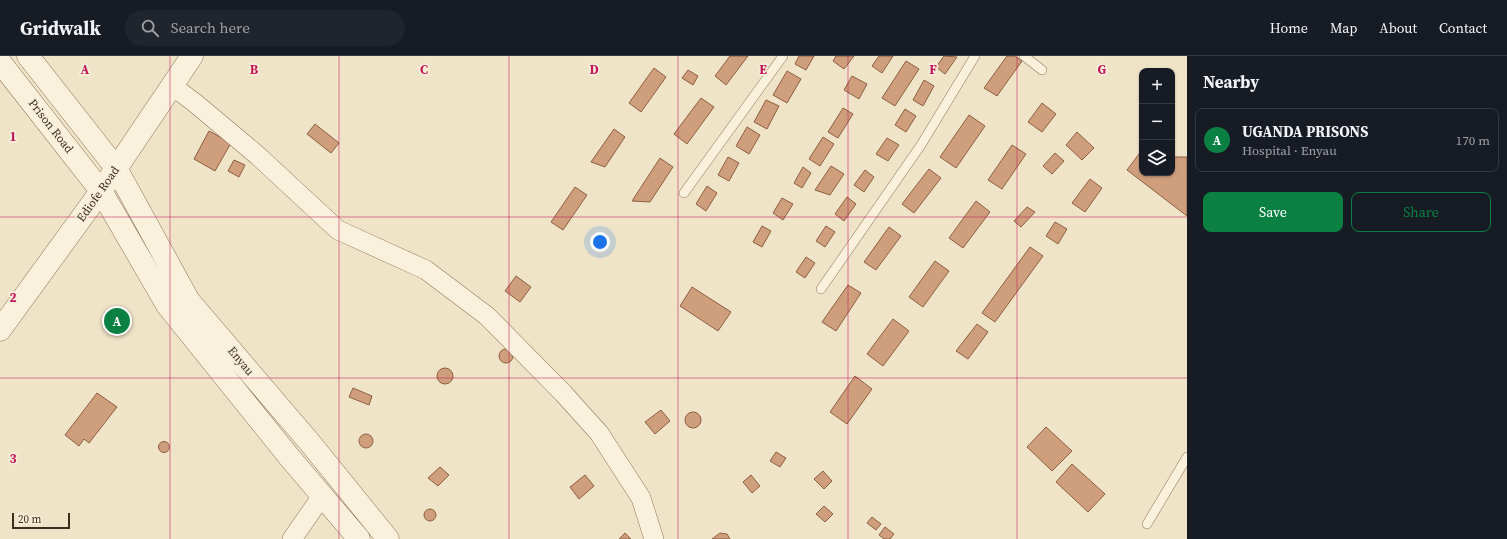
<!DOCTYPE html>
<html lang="en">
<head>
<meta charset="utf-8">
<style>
  body { margin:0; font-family:"Source Serif 4",serif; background:#20242c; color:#f1f3f6 }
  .controls { position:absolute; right:12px; top:12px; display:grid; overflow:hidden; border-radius:8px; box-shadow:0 1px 3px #0004 }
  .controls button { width:36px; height:36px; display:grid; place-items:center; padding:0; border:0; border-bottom:1px solid #363941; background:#171b24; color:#f1f3f6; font:20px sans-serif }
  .scale { position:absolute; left:12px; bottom:10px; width:58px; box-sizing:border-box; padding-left:4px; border:2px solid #3d2e20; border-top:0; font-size:11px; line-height:14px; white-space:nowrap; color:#3d2e20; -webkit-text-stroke:3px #f7eed8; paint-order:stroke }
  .you { position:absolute; left:600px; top:186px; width:14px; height:14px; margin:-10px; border:3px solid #fff; border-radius:50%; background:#1a73e8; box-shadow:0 0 0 6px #1a73e833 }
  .badge { display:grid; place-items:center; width:26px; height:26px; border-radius:50%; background:#0b8043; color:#fff; font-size:13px; font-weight:700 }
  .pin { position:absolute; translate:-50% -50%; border:2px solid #fff; box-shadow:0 1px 4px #0006 }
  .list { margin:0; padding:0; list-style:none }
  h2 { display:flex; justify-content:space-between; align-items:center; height:52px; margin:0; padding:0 16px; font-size:17px }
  h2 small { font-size:13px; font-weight:400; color:#9ea1a6 }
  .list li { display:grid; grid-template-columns:26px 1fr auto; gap:12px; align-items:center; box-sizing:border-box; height:64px; margin:0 8px 8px; padding:0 8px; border:1px solid #363941; border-radius:8px }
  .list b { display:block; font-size:15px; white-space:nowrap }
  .list p { margin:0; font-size:13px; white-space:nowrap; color:#9ea1a6 }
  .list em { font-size:13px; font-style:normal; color:#9ea1a6 }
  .actions { display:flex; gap:8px; padding:12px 16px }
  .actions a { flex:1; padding:9px 0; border:1px solid #0b8043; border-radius:8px; text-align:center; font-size:14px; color:#0b8043 }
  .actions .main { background:#0b8043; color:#fff }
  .icon { flex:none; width:22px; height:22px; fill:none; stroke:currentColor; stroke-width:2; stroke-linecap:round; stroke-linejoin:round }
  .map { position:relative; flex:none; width:1187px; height:483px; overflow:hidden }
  header { display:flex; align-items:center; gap:24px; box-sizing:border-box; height:56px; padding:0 20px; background:#171b24; border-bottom:1px solid #363941 }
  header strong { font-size:19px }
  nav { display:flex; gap:22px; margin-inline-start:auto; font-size:14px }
  .search { width:280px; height:36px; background:#20242c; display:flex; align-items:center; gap:10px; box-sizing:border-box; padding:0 14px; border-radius:22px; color:#9ea1a6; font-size:15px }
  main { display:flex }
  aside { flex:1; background:#171b24 }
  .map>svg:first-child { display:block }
</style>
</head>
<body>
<header>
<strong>Gridwalk</strong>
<div class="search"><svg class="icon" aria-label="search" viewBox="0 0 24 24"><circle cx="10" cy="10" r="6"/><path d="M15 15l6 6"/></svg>Search here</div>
<nav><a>Home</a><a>Map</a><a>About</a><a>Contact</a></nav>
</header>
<main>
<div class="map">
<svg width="1187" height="483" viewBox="0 0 1187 483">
  <rect width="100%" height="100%" fill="#f0e4c8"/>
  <!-- building -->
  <path fill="#cf9f7d" stroke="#8d5f41" d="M730,0H748L726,29L715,20Z
    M799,0H814L806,14L795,8Z
    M836,0H854L844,13L833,5Z
    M879,0H893L882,17L872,10Z
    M944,0L957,1L945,18L936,11Z
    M1007,0H1015L1022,5L997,40L984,32Z
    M906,5L919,13L895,50L882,42Z
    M654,12L666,21L641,56L629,47Z
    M688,14L698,20L693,29L682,22Z
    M787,15L801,23L787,47L773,39Z
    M852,20L867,28L859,43L844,34Z
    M924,24L934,30L923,50L913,44Z
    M701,42L714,51L687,88L674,78Z
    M766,44L779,50L767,73L754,66Z
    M1042,47L1056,58L1042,76L1028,66Z
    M843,52L853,58L838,82L828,76Z
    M905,53L916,60L906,76L895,69Z
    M969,59L985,70L956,112L940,101Z
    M315,68L339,87L331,97L307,78Z
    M747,71L760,79L749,98L736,90Z
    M614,73L625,81L605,111L591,106Z
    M209,75L231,87L215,115L194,103Z
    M1077,76L1094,92L1082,104L1066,89Z
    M823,81L834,88L820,110L809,103Z
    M887,82L899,89L888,105L876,98Z
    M1012,89L1026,98L1002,133L988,124Z
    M1142,94V117H1172V101H1187V160L1127,114Z
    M1055,97L1064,105L1052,118L1043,110Z
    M728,101L739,107L729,125L718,119Z
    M660,102L673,111L650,146L632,145Z
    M234,104L245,109L239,121L228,115Z
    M831,110L844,118L830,139L815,134Z
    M803,111L811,117L802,132L794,127Z
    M929,113L941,122L914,157L902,148Z
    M865,114L874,121L864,136L854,129Z
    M1090,123L1102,132L1085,156L1072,147Z
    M707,130L717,137L706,155L696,148Z
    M575,131L587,139L563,174L551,166Z
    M847,141L856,148L844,165L835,158Z
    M782,142L793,148L783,164L773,157Z
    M976,145L990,156L963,192L949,182Z
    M1027,151L1035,156L1021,171L1014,165Z
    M1055,166L1067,173L1058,188L1046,180Z
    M762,170L771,175L762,191L753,186Z
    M826,170L835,176L825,191L816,185Z
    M889,171L901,180L876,214L864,206Z
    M1030,191L1043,200L995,266L982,257Z
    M806,201L815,207L805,222L796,216Z
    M935,205L949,215L923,251L909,241Z
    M516,220L531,231L520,246L505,235Z
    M848,229L861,237L836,275L822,266Z
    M692,231L731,256L718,275L680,250Z
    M893,263L909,275L883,310L867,298Z
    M977,268L988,276L968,303L956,295Z
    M499 300a7 7 0 1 1 14 0a7 7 0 1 1-14 0Z
    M437 320a8 8 0 1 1 16 0a8 8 0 1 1-16 0Z
    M855,320L872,333L847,368L830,356Z
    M353,332L372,340L369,349L349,341Z
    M97,337L117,351L89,387L84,383L79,390L65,379Z
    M661,354L670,365L655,378L645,366Z
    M685 364a8 8 0 1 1 16 0a8 8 0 1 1-16 0Z
    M1046,371L1072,395L1052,415L1027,391Z
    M359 385a7 7 0 1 1 14 0a7 7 0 1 1-14 0Z
    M158.5 391a5.5 5.5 0 1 1 11 0a5.5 5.5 0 1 1-11 0Z
    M776,396L786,402L780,411L770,405Z
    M1072,408L1105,438L1088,456L1056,426Z
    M440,411L449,419L438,430L428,422Z
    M823,415L832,425L824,433L814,423Z
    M585,419L594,430L579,443L570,431Z
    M751,419L760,430L752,437L743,426Z
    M824,450L833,458L825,466L816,458Z
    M424 459a6 6 0 1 1 12 0a6 6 0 1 1-12 0Z
    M872,461L881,468L876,474L867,467Z
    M885,471L894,478L890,483H884L879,479Z
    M625,477L631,483H619Z
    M720,477L727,478L730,483H712Z"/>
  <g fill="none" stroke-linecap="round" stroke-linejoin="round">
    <defs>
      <path id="service" d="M1024,0L1042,14
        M684,137L783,0
        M821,233L921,89L975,0
        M1147,468L1187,401"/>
      <path id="minor" d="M171,29L195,47L257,99L338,174L426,214L487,260L563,337L599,377L641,442L654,483
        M292,483L322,440"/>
      <path id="tertiary" d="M28,0L116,112L189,245L311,388L388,483
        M0,6L101,135L167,249L290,402L359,483
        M0,274L101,135L192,0"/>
    </defs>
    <!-- service casing -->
    <use href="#service" stroke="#8d765c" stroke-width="10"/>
    <!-- minor casing -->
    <use href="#minor" stroke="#8d765c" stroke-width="20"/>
    <!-- tertiary casing -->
    <use href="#tertiary" stroke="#8d765c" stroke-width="23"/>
    <!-- service -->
    <use href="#service" stroke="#faf1dc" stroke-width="9"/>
    <!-- minor -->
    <use href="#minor" stroke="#faf1dc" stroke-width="19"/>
    <!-- tertiary -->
    <use href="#tertiary" stroke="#faf1dc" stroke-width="22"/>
  </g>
  <!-- grid -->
  <path fill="none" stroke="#c2185b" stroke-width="1" stroke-opacity="0.55" d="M170,0V483M339,0V483M509,0V483M678,0V483M848,0V483M1017,0V483M0,161H1187M0,322H1187"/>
  <g text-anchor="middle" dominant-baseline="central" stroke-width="3.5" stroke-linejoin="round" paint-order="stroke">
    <!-- street labels -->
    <g font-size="12" fill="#3d2e20" stroke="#f7eed8">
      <text transform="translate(51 70) rotate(52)">Prison Road</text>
      <text transform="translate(98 138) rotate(-55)">Ediofe Road</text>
      <text transform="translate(241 305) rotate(50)">Enyau</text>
    </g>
  </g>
  <g font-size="13" text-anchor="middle" font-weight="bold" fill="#c2185b" stroke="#f7eed8" stroke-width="3.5" stroke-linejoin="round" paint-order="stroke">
    <text x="85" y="18">A</text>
    <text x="254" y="18">B</text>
    <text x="424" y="18">C</text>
    <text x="594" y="18">D</text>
    <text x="763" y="18">E</text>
    <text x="933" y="18">F</text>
    <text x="1102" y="18">G</text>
    <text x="13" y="85">1</text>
    <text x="13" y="246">2</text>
    <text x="13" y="407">3</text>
  </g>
</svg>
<div class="controls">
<button>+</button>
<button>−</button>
<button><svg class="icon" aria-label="layers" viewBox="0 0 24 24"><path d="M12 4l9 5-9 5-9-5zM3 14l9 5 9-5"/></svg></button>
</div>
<div class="scale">20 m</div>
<div class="you"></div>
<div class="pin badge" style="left:117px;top:265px">A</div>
</div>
<aside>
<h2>Nearby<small></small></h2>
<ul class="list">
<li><span class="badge">A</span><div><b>UGANDA PRISONS</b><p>Hospital · Enyau</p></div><em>170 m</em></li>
</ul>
<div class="actions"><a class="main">Save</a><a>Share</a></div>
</aside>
</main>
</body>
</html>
